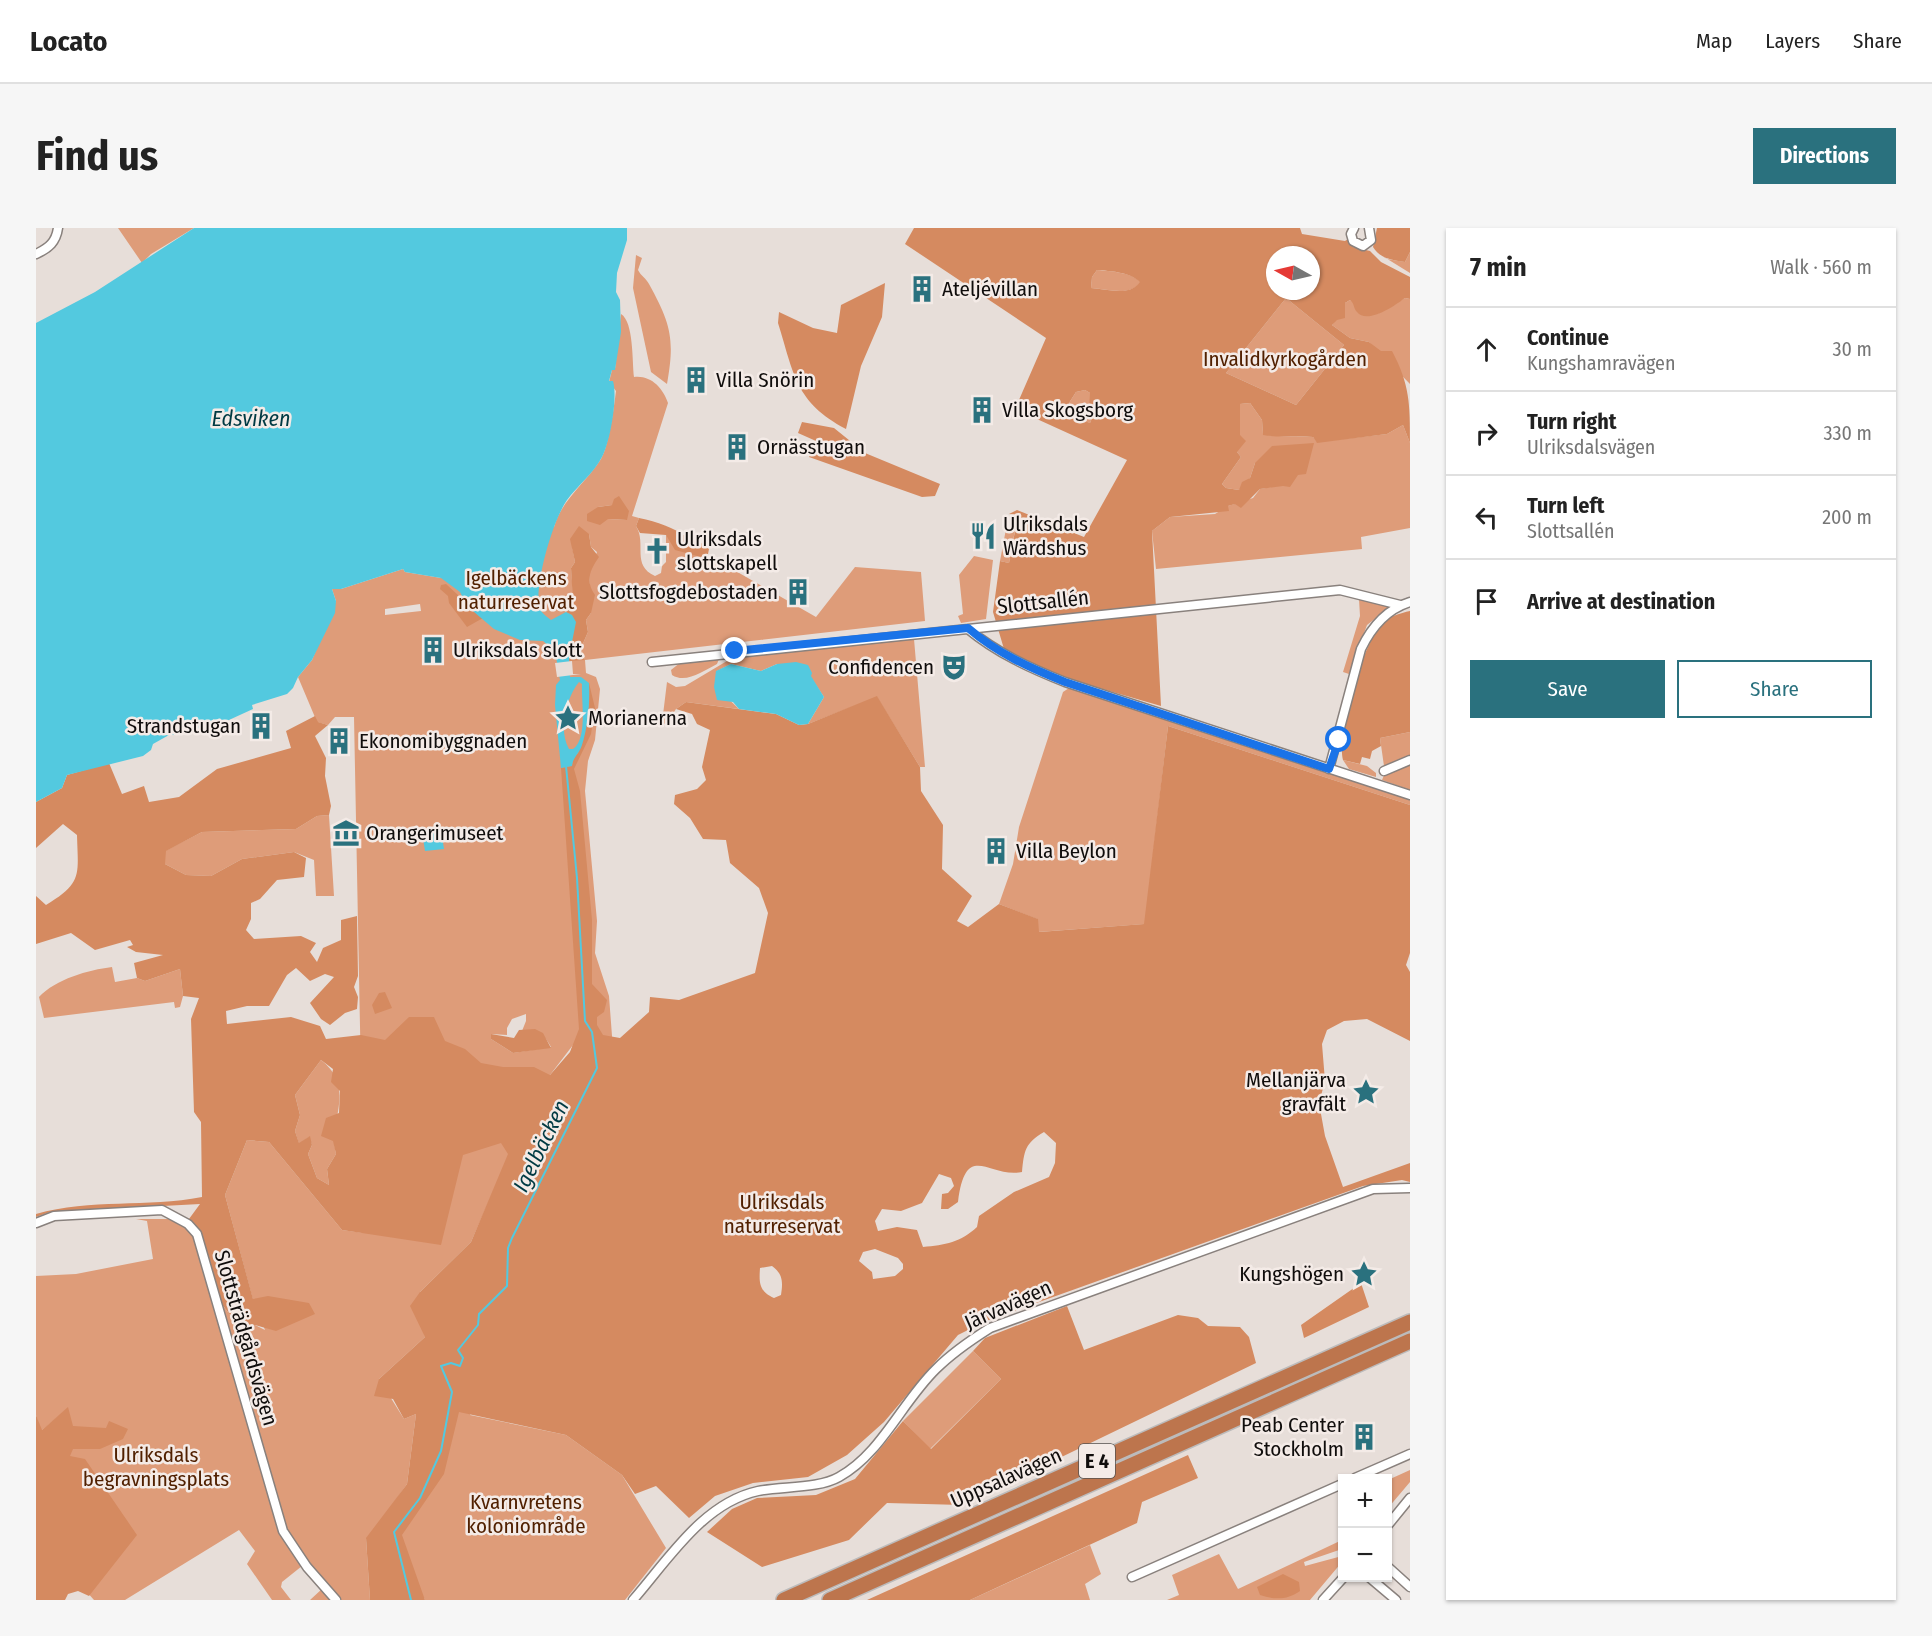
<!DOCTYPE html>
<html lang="en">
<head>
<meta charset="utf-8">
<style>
  body { margin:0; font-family:"Fira Sans Condensed",sans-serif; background:#f6f6f6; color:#222 }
  .controls { position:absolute; right:18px; bottom:18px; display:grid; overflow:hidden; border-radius:0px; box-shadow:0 2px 4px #0004 }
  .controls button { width:54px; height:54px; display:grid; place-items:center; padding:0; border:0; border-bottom:2px solid #e0e0e0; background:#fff; color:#222; font:30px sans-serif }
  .compass { position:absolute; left:1230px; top:18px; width:54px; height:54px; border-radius:50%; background:#fff; box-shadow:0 2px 4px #0004; rotate:278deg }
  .stop { position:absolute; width:18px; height:18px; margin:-14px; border:4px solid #1a73e8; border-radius:50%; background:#fff }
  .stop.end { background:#1a73e8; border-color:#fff; box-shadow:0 2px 6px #0008 }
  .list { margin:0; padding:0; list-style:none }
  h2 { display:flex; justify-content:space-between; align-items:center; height:78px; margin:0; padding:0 24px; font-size:26px }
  h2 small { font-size:20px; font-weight:400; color:#767676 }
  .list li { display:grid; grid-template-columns:39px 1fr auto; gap:18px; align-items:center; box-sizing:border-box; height:84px; padding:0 24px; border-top:2px solid #e0e0e0 }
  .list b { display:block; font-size:22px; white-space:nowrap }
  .list p { margin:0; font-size:20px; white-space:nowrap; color:#767676 }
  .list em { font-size:20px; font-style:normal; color:#767676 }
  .actions { display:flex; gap:12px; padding:18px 24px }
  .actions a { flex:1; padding:14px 0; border:2px solid #2a717e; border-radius:0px; text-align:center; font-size:21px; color:#2a717e }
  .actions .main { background:#2a717e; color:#fff }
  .icon { flex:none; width:33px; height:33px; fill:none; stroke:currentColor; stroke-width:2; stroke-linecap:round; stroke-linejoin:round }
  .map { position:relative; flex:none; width:1374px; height:1372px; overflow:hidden; border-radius:0px }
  header { display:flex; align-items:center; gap:36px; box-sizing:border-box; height:84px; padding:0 30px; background:#fff; border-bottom:2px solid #e0e0e0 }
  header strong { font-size:28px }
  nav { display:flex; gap:33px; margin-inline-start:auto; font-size:21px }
  .intro { display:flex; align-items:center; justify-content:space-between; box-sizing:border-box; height:144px; padding:0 36px }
  h1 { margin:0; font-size:42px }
  .button { padding:15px 27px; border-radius:0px; background:#2a717e; color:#fff; font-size:21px; font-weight:700 }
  main { display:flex; gap:36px; padding:0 36px }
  aside { flex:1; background:#fff; border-radius:0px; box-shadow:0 2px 4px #0004 }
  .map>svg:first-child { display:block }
</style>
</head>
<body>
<header>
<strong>Locato</strong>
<nav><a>Map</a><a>Layers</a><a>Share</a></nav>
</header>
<div class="intro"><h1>Find us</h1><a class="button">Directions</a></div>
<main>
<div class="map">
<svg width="1374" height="1372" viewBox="0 0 1374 1372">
  <rect width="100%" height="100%" fill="#e7ded9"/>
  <!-- green -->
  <path fill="#de9c79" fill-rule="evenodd" d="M82,0H158L115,26L106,35Z
    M1340,24L1351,31L1369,34L1374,24V45Z
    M600,27L606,30L602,42C605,48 610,50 613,56C635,96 639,111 631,156L615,144L597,60Z
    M1061,42C1074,43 1094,44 1105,54C1093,69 1073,61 1055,60L1056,49Z
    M1250,70L1308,117L1260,177L1190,145Z
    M1369,70L1374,71V156L1333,114L1314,110L1296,97L1308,81L1309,75L1314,72L1341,86Z
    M585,86C598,94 596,134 598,149C615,147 627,160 632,175L596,288L603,290L600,298C611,316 595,337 619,348L625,345L626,338L630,334V307L665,329L677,330L780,389L819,339L885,344L889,393L549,432L550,445L560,449L564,461L559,512L552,533L549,563L561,693L559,725L573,768L577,821L434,1187L530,1207L586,1247L630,1320L589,1372H389L388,1370V1372L330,1310L334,1372H274L287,1360L266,1338L246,1354L245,1359L255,1372H236L211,1336L219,1323L203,1302L89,1372H58L0,1307L31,1181L5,1203L0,1187V1048L40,1046L117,1031L111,993L100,991H153L162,1002L184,1074L210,1107L219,1097L229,1102L217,1072L189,967L211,912L233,914L306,1002L328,1005L318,489H299L292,497L281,494L262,449L276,432L300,373L296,361H305L367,341L369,344L405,350L518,299C526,271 550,255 565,231C573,217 578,179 580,163L573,154L576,142L579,141ZM576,277L591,292L572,291L562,279ZM553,306L555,319L561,324L553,347L555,385L550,392L552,404L545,420L549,432H542L535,340L539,334L536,318ZM384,376L385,383L349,387V381ZM490,786V793L486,803C503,800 507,805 515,819L477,825L455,811V806L471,807V800L476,791ZM537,817L369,1267L356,1277L371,1256L380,1186L368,1191L343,1151L389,1109L384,1064L435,1014L473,927L514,847Z
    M1049,162L1054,165L1058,185L1054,195L1046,193L1033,175L1040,164Z
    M1214,175L1226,192L1227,206C1243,210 1260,207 1277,209L1281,214L1351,206L1367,197L1374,215V300L1325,309L1326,321L1120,341L1116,303L1134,289L1179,286L1192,278L1217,270L1224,261L1247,257L1219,235L1214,250L1203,262L1190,260L1186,256L1205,229L1201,224L1204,176Z
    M970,301L979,302L973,335L964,333Z
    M938,328L957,332L950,391L925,395L922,388L927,386L923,347Z
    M1323,371L1354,379L1331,397L1313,446L1307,444L1324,388Z
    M878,411L889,539H884L841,469L772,496L788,469L774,448L741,436L725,443L695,436L681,443V460L703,481L650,474L640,481L630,496L626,495L631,454L640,459L649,458L696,430Z
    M683,431L681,436C667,443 650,456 636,447L635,442L645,434Z
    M1033,460L1374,571V577L1132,498L1109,696L1002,704L1001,691L963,676L977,636L983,599L1027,464Z
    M1374,504V562L1346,552L1349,545L1344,510Z
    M1307,532L1331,538L1340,545V549L1313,541Z
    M293,587L298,668H280L278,632L258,624L206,631L175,648L150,647L129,636V623L166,604L260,601L281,588Z
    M76,739L79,754L101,750L109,753L144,741L147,768L144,779L139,780L138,774L8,790L3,769C20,751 52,742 76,739Z
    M285,832C321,860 292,891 300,926L291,941L293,957L281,950L272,926L276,917L273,909L263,916L259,903L264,887L259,867Z
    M937,1123L965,1151L894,1221L867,1193Z
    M1374,1242V1254L1352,1280V1252Z
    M1306,1312V1321L1268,1334L1269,1338L1306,1328V1334L1274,1372H1131L1143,1367L1136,1347L1183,1326L1202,1361Z
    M1054,1317L1065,1346L1049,1356L1054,1372H934Z"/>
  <!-- forest -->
  <path fill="#d58a60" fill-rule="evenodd" d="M878,0H1264L1266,6L1309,13L1312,11L1317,19L1334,23L1345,34L1374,49V71L1369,70C1360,77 1331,97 1321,84C1317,80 1319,76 1314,72L1309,75V90L1301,92L1296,97L1314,110L1333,114L1345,123H1356C1374,157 1374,176 1374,215L1367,197L1351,206L1281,215L1277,209C1260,207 1244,210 1227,207L1226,192L1214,175L1204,176V207L1210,213L1201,224L1205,229L1186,256L1190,260L1203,262L1206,254L1214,250L1219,235L1236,218L1278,215L1270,246L1262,247L1254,259L1247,258L1224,261L1205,280L1199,276L1192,278L1193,283L1134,289L1116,303L1125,478L1032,451L990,435L968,421L957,384L964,333L973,335L982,287L973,286L981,282L1048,309L1091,232L979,181L1010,110L869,16ZM1239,27H1275V63H1239ZM1061,42C1074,43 1094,44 1104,54C1093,69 1072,61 1055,60L1056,49ZM1250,70L1308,117L1260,177L1190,145ZM1049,162L1054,165L1053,180L1058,185L1054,195L1046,192V184L1039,182L1033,175L1040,164Z
    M1341,0H1374V24L1369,34C1357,32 1344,31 1337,19Z
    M849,55L846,89L825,138L810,201C759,174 758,146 742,95L743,84L777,100L801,105L805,77Z
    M766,194L798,200L829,225L904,256L899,268L886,269L773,229L780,213L762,205Z
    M583,268L593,283L591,292L572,291L564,297L551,293V286L562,279L576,277L578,271Z
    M603,290C622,294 637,299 652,310C659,316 664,311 673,321L672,326L665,329L639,322L630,307L604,305L600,298Z
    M543,298L553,306L555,319L563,329C554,342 549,353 559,367L555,385L550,392L552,404L545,420L549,432L533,433L536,387L530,384L531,376L537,375L535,340L539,334L534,311Z
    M410,356L447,390L431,399L413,375L412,368L404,361L405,357Z
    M1374,383V504L1344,510L1345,518L1336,523L1334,531L1326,529L1324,536L1307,532C1300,506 1327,417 1345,396C1350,389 1365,385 1374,383Z
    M553,455L559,480L555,506L538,541L544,563L556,692V756L571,772L568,784L561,789V797L567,807L584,810L613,784L614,769L643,772L719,745L732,685L723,660L694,635L690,612L667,611L654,590L638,576L639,567L661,561L670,552L666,539L674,502L661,496L656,486L640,481L650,474L740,486L763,497L772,496L841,468L884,539L885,563L907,597L906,641L936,668L921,693L932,699L963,676L1002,691L1003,704L1108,696L1132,498L1374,577V725L1370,737L1374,744V813L1331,791L1308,793L1291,802L1286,816L1289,853L1283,875L1289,908L1307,959L1374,935V954L1366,952L1327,958L950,1093L922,1107L848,1194L811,1227L772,1249L717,1255L679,1268L653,1290L620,1258L599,1266L586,1247L530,1207L423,1184L408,1246L366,1307L389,1372H334L330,1310L371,1256L380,1186L368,1191L357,1171L338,1168L343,1151L389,1109L374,1078L384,1064L435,1014L472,926L465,915L427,927L405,1017L306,1002L233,914L211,912L189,967L217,1071L232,1068L273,1075L279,1086L240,1103L219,1097L211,1108L184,1074L162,1002L153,991L164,976L14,984L0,989V986C55,970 111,980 166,969L165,894L158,884L155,791L163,770L147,768L144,741L109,753L101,750L98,735L127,727L100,724L91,719L97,717L94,712L59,722L35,705L0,716V668L10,677C47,655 42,647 41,607L27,596L0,620V574L26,560L31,547L73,535L86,566L108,558L113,574L143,569L181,541L255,520L250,503L279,488L282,494L292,497L279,508L290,530L289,548L295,578L293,587L281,588L260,601L166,604L130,623L129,636L150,647L175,648L206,631L258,624L270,630L268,649L241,652L224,671L215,675V691L210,702L218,711L265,708L280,715L274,724L281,734L287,720L305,712V692L321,688L322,748L318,759L322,769L321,781L309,785L294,797L285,791L274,775L298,749L289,746L274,753L260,740L251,747L233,778H211L190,783L191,796L255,789L284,798L290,811L325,807L349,812L373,789H398L409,813L429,821L445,835L467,839H498L514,847L534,824L543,801L525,540L536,538L537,530L542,525L553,477ZM285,832L297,841L295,854L304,863L303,885L290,890L285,908L297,913L300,926L291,941L293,957L281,950L272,926L276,917L274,908L263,915L259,903L264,887L259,867ZM1008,904L1020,915L1019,935L1013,949L978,964L943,988L941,999C925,1014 909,1017 887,1019L881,1002L861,999L842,1003L839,993L846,981L865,983L886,975L903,946L915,950L918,958L912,965L906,966L905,981H912L922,974C930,911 953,951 986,944C988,923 989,915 1008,904ZM839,1021L862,1030L867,1036V1041L859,1048L837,1051L836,1044L823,1033L827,1024ZM736,1038C747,1046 747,1054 745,1067L738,1070C723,1063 723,1055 724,1040Z
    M349,764L356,780L339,786L336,777L343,765Z
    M499,801L507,805L515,820L477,825L455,811V806L478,810L483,802Z
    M1325,1055L1333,1079L1268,1110L1265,1097Z
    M1031,1078L1048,1122L1142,1087L1162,1090L1172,1098L1204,1099L1213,1109L1220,1135L926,1277L851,1275L813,1312L726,1339L671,1304L696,1281L721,1270L780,1267L819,1251L867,1193L895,1221L965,1151L937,1123L949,1110Z
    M32,1179L37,1198L70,1200L73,1193L92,1201L87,1211L64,1221H37L34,1228L49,1231L101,1307L53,1368L42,1363L32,1366L29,1372H0V1187L6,1202Z
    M1152,1227L1162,1250L1106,1274L1101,1295L934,1372H831Z
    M1247,1346L1263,1354L1264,1363C1252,1372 1238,1372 1224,1367L1221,1359Z"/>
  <!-- water -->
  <path fill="#53c9df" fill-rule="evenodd" d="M158,0H591V12L581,45L580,64L584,72L585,104L579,142H576L573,153H577C582,170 574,214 566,229C558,245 541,258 531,272C517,292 499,354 503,378C504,384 510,388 515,392L530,384L536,387L540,394L533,429L534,449H545L553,455C554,475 552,498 546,517C543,526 537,529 536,538L525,540L519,477L520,457L524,452L519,423L507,413L484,412L458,401L431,378L424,364L405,350L369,344L367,341L305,361H296L300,373L299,385L276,432L262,449L257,460L251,466L216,477L217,481L182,497L178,491L162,501L155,497L146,506L133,507L117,516L115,522L107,528L31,547L26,560L0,574V95L59,64ZM543,454L546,456C545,472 552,511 537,521H533C522,502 530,470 543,454Z
    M760,434L772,437L776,445L775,448L788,469L772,496L763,497L740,486L703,481L697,474L681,472L678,459L680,443L695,436L725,443L741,436Z
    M405,602L408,621L389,623L386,604Z"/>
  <!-- pier -->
  <path fill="#e7ded9" d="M536,433L537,446H545L521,449L519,435Z"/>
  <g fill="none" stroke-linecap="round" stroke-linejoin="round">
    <!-- stream -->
    <path stroke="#53c9df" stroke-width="2" d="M375,1372L358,1304L384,1270L405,1223L416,1164L405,1138L415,1135L424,1138L427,1130L422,1122L442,1097L443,1086L471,1058L472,1020L476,1010L561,840L556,804L549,793L541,650L530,538"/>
    <defs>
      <path id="street" d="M1318,0L1315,6L1317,13L1327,18L1335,12L1333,0
        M0,26C13,20 20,14 22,0
        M932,401C961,425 994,440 1029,454L1374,567
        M616,434L1304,362L1364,377
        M1293,541L1325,421C1335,400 1351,381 1374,374
        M1348,543L1374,532
        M0,995L18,988L126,982L152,996L161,1006L247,1303L271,1339L300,1372
        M1319,1250L1374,1226
        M1352,1297L1374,1270
        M1352,1339L1374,1359
        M1096,1349L1306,1256
        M1334,1350L1360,1372
        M597,1372C632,1332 667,1275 722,1263C745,1258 782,1261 803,1249C845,1226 866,1174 900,1141C916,1125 935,1112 954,1100L1337,961L1374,960
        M1287,1372L1307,1350"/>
      <path id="highway" d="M748,1372L1374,1094
        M794,1372L1374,1113"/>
    </defs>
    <!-- street casing -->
    <use href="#street" stroke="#89817d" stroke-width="11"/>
    <!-- highway casing -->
    <use href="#highway" stroke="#bcbbbb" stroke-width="18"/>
    <!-- street -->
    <use href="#street" stroke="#fff" stroke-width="8"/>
    <!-- highway -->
    <use href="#highway" stroke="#bd754d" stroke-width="15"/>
  </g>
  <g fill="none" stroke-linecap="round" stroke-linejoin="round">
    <!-- route -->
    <path stroke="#1a73e8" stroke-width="8" d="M699,423L932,400C961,425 994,440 1029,454L1293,541L1303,512"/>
  </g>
  <!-- icons -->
  <defs>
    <symbol id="building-bare" viewBox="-9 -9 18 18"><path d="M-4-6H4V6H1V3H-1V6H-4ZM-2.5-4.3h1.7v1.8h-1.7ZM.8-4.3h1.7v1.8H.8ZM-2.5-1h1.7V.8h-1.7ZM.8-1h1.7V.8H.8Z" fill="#2a717e" stroke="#f4ebe7" stroke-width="2.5" paint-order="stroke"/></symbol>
    <symbol id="restaurant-bare" viewBox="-9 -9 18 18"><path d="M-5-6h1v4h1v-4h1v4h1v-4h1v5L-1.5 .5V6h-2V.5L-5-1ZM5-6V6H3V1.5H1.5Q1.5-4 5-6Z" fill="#2a717e" stroke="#f4ebe7" stroke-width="2.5" paint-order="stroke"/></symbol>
    <symbol id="church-bare" viewBox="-9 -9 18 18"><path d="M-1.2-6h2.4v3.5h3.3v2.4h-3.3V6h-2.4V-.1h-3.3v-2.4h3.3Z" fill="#2a717e" stroke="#f4ebe7" stroke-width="2.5" paint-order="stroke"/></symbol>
    <symbol id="theatre-bare" viewBox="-9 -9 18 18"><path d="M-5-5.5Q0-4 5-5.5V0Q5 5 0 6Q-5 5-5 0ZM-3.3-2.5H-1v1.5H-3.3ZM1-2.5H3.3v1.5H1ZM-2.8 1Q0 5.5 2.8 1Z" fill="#2a717e" stroke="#f4ebe7" stroke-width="2.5" paint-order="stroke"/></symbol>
    <symbol id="sight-bare" viewBox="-9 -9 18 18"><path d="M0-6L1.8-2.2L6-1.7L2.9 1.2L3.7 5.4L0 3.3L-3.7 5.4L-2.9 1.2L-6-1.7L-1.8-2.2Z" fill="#2a717e" stroke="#f4ebe7" stroke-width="2.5" paint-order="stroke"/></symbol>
    <symbol id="museum-bare" viewBox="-9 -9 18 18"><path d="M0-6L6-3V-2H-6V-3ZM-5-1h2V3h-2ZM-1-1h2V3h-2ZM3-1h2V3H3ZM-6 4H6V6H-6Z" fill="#2a717e" stroke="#f4ebe7" stroke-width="2.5" paint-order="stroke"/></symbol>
  </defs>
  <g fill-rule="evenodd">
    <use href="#building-bare" x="867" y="42" width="38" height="38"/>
    <use href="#building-bare" x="641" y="133" width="38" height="38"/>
    <use href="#building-bare" x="927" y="163" width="38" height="38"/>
    <use href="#building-bare" x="682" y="200" width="38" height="38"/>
    <use href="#restaurant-bare" x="928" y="289" width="38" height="38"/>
    <use href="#church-bare" x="602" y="304" width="38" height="38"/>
    <use href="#building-bare" x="743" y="345" width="38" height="38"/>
    <use href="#building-bare" x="378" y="403" width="38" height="38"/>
    <use href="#theatre-bare" x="899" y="420" width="38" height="38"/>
    <use href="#sight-bare" x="513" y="471" width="38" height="38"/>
    <use href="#building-bare" x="206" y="479" width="38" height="38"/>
    <use href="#building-bare" x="284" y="494" width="38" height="38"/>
    <use href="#museum-bare" x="291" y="586" width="38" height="38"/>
    <use href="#building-bare" x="941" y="604" width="38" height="38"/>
    <use href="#sight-bare" x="1311" y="845" width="38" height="38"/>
    <use href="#sight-bare" x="1309" y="1027" width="38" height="38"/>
    <use href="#building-bare" x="1309" y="1190" width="38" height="38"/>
  </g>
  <g text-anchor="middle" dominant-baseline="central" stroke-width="5" stroke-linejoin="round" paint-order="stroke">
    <!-- shield labels -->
    <rect fill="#f4ebe7" stroke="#54504e" stroke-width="1.5" x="1043" y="1216" width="36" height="34" rx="4.5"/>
    <g font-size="20" font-weight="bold" fill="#100d0c">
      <text x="1061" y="1233">E 4</text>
    </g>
    <!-- poi labels -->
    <g font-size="21" fill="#100d0c" stroke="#f4ebe7" text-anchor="start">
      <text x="906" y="61">Ateljévillan</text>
      <text x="680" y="152">Villa Snörin</text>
      <text x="966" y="182">Villa Skogsborg</text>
      <text x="721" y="219">Ornässtugan</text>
      <text x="967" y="296">Ulriksdals<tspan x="967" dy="24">Wärdshus</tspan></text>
      <text x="641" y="311">Ulriksdals<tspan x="641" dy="24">slottskapell</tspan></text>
      <text x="742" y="364" text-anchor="end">Slottsfogdebostaden</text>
      <text x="417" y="422">Ulriksdals slott</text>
      <text x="898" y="439" text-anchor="end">Confidencen</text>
      <text x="552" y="490">Morianerna</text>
      <text x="205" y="498" text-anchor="end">Strandstugan</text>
      <text x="323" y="513">Ekonomibyggnaden</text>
      <text x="330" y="605">Orangerimuseet</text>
      <text x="980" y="623">Villa Beylon</text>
      <text x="1310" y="852" text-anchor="end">Mellanjärva<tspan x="1310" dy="24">gravfält</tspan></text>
      <text x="1308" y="1046" text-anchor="end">Kungshögen</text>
      <text x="1308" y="1197" text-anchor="end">Peab Center<tspan x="1308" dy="24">Stockholm</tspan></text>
    </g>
    <!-- park labels -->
    <g font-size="21" fill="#512000" stroke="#f4ebe7">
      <text x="1249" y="131">Invalidkyrkogården</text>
      <text x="480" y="350">Igelbäckens<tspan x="480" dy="24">naturreservat</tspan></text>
      <text x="746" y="974">Ulriksdals<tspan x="746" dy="24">naturreservat</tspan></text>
      <text x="120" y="1227">Ulriksdals<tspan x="120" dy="24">begravningsplats</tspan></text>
      <text x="490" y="1274">Kvarnvretens<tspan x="490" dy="24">koloniområde</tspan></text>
    </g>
    <!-- street labels -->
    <g font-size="21" fill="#100d0c" stroke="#f4ebe7">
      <text transform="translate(1007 374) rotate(-6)">Slottsallén</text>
      <text transform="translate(972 1077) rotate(-24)">Järvavägen</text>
      <text transform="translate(210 1110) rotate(74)">Slottsträdgårdsvägen</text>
      <text transform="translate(970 1250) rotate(-24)">Uppsalavägen</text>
    </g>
    <!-- water labels -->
    <g font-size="22" font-style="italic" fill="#003a43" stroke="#f4ebe7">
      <text x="215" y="190">Edsviken</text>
      <text transform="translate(505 918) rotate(-64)">Igelbäcken</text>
    </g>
  </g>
</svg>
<div class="controls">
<button>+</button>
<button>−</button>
</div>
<svg class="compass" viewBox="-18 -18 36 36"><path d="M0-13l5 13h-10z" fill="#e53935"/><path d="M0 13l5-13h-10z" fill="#767676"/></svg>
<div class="stop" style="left:1303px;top:512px"></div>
<div class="stop end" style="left:699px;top:423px"></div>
</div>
<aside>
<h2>7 min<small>Walk · 560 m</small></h2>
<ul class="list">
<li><svg class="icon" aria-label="ahead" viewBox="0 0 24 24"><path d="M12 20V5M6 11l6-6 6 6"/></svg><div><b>Continue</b><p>Kungshamravägen</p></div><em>30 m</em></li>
<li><svg class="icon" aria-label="right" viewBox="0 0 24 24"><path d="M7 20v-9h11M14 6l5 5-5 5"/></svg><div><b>Turn right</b><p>Ulriksdalsvägen</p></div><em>330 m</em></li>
<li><svg class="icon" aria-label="left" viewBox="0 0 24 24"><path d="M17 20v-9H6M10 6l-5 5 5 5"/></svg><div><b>Turn left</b><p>Slottsallén</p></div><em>200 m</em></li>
<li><svg class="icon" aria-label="arrive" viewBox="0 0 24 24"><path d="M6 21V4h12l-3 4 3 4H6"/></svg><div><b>Arrive at destination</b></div></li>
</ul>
<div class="actions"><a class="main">Save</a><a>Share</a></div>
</aside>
</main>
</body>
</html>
